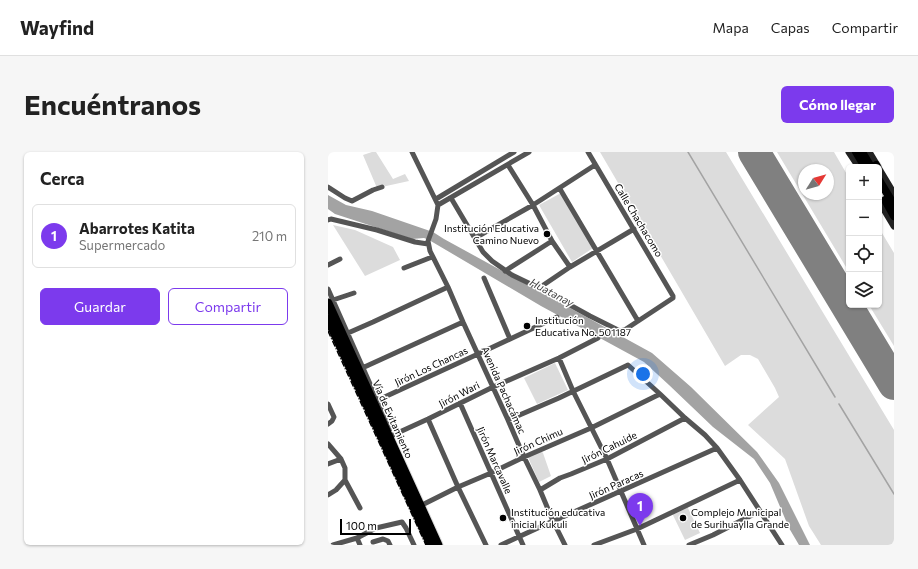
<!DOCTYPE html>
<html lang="es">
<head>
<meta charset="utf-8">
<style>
  body { margin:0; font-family:Commissioner,sans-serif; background:#f6f6f6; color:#222 }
  .controls { position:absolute; right:12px; top:12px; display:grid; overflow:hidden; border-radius:6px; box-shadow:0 1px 3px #0004 }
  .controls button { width:36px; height:36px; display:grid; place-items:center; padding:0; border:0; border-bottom:1px solid #e0e0e0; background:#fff; color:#222; font:20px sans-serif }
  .compass { position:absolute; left:470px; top:12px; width:36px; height:36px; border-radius:50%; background:#fff; box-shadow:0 1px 3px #0004; rotate:53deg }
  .scale { position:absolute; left:12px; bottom:10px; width:71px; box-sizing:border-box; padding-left:4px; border:2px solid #000; border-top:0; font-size:11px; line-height:14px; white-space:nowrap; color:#000; -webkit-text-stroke:3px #fff; paint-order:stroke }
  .you { position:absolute; left:315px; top:222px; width:14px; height:14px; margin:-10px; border:3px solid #fff; border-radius:50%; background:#1a73e8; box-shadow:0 0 0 6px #1a73e833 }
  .badge { display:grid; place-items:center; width:26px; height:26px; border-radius:50%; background:#7c3aed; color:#fff; font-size:13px; font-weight:700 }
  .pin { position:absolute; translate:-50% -33px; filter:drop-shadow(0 1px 2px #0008) }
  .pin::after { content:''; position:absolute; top:21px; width:14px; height:12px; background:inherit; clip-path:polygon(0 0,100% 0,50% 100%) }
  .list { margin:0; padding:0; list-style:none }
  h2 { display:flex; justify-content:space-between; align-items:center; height:52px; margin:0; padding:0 16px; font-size:17px }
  h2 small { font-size:13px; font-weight:400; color:#767676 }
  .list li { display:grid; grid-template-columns:26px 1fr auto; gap:12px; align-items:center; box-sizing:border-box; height:64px; margin:0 8px 8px; padding:0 8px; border:1px solid #e0e0e0; border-radius:6px }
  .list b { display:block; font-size:15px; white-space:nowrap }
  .list p { margin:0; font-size:13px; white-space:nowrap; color:#767676 }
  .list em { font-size:13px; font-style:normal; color:#767676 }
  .actions { display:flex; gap:8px; padding:12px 16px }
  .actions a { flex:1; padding:9px 0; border:1px solid #7c3aed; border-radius:6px; text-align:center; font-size:14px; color:#7c3aed }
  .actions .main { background:#7c3aed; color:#fff }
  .icon { flex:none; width:22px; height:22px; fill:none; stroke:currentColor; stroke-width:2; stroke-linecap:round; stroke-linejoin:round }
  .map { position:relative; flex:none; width:566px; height:393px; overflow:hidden; border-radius:6px }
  header { display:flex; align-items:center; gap:24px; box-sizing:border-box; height:56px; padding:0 20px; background:#fff; border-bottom:1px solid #e0e0e0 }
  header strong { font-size:19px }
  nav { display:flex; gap:22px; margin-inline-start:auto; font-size:14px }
  .intro { display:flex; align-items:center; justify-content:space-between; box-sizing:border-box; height:96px; padding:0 24px }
  h1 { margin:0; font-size:28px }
  .button { padding:10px 18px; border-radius:6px; background:#7c3aed; color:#fff; font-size:14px; font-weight:700 }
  main { display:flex; gap:24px; padding:0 24px }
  aside { flex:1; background:#fff; border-radius:6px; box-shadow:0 1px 3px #0004 }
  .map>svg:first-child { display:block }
</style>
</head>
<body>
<header>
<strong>Wayfind</strong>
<nav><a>Mapa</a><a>Capas</a><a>Compartir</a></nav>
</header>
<div class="intro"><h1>Encuéntranos</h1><a class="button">Cómo llegar</a></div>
<main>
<aside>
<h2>Cerca<small></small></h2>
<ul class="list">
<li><span class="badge">1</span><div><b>Abarrotes Katita</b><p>Supermercado</p></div><em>210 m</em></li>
</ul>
<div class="actions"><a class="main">Guardar</a><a>Compartir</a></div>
</aside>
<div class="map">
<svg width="566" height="393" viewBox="0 0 566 393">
  <rect width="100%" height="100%" fill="#fff"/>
  <!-- green -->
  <path fill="#dcdcdc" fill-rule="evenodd" d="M44,0H48L65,27L77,22L81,29L49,36L35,3Z
    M272,0H398L566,278V393H493L481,374L457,307L420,273L451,245L447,236L430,207L422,203H413L397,214Z
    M449,0H506L521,26V120ZM476,18H500V42H476Z
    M233,41L265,96L244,110L211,53Z
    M5,73L27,78L65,95L72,108L37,124Z
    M551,76L566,101V194L541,153H551Z
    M227,211L240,238L209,252L196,226Z
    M211,297L215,301L223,324L211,330L199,303Z
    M358,352L372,381L357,388L343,359Z"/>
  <!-- water -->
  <path fill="#a3a3a3" d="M0,43L18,53L44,59L105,80L116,87L324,201L363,235L429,300L451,331L482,393H471L461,376L442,331L426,307L385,275L341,233L316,210L213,154L101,88L96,86L84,87L7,62L0,57Z"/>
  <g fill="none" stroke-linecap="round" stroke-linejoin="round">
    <!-- stream -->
    <path stroke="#a3a3a3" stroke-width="1.5" d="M360,0L507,245
      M511,252L566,342"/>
    <!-- runway -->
    <path stroke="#808080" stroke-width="32" d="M426,0L566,232"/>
    <defs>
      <path id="primary" d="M528,0L537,15
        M534,0L543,15
        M548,13L549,15
        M551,28L566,53
        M557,48L566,64"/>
      <path id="highway" d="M0,151L110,393
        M0,167L103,393"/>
    </defs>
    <!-- primary casing -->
    <use href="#primary" stroke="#dbdbdb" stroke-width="10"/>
    <!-- highway casing -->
    <use href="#highway" stroke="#dbdbdb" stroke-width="11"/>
    <!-- street -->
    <path stroke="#555" stroke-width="5" d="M84,0L110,53L108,67L100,89L102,99L120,135L135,170L180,268L196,305L212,338L225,369L237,393
      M180,13L205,53L224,89L242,115
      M0,35L17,46L24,49L45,38L54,35
      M232,37L310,169
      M123,46L155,100L164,109L184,123L211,136L262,164L292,179L298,177L345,146V144L260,0
      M108,47L186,0
      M110,53L201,0
      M0,68L3,67L49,78L87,90L100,92
      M147,86L205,53L267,13
      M0,113L12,107
      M76,116L104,105
      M177,119L224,89
      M156,126L182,187
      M211,136L242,115L306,77
      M0,137L62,277
      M5,148L26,141
      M20,181L45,170L120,135
      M231,206L245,239L279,307L316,393
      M32,217L135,170
      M50,248L150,202L229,165
      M132,251L195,393
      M0,252L6,265L4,269L0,272
      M100,267L130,335L158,393
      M180,268L231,246L300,213L332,242L357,266L377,283L389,296L412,328L454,393
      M65,283L100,267L165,235L231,206L270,186
      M0,292L13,307L17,316V328L32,356
      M0,312L13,307
      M212,338L232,326L243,322L279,307L357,266
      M0,343L8,338L17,328
      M96,352L130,335L163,321L196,305L263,276L332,242
      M29,386L32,393
      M45,390L55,387L60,389L62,393
      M5,393L29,386L48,376L74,370L78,376L86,393
      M173,393L225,369L228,368L389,296
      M266,393L309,377L412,328
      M361,393L385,383L432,359"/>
    <!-- secondary -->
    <path stroke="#222" stroke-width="7" d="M521,0L531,15
      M541,0L550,15
      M551,17L566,42
      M551,49L566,74"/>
    <!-- primary -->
    <use href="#primary" stroke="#000" stroke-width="8"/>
    <!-- highway -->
    <use href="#highway" stroke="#000" stroke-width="9"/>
    <!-- rail -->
    <path stroke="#000" stroke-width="1.5" stroke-dasharray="6 2 1 2" stroke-linecap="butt" d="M0,179L98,393"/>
  </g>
  <!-- markers -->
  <g fill="#000" stroke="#fff" stroke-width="1.5">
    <circle cx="219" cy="82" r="4"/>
    <circle cx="199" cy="174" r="4"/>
    <circle cx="175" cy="366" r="4"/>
    <circle cx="355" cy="366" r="4"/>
  </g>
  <g text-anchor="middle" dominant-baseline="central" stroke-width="3" stroke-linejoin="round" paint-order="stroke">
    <!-- street labels -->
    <g font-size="10" fill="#000" stroke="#fff">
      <text transform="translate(311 68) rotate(59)">Calle Chachacomo</text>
      <text transform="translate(103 214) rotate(-25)">Jirón Los Chancas</text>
      <text transform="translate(176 238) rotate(66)">Avenida Pachacámac</text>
      <text transform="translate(131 242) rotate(-27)">Jirón Wari</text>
      <text transform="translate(65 267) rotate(66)">Vía de Evitamiento</text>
      <text transform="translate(210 289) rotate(-24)">Jirón Chimu</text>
      <text transform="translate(281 295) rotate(-26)">Jirón Cahuide</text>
      <text transform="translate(167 308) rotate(66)">Jirón Marcavalle</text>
      <text transform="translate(288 332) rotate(-24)">Jirón Paracas</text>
    </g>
    <!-- poi labels -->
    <g font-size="10" fill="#000" stroke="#fff" text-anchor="start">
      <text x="211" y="76" text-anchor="end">Institución Educativa<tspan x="211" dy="12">Camino Nuevo</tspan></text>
      <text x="207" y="168">Institución<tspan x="207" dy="12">Educativa No. 501187</tspan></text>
      <text x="183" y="360">Institución educativa<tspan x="183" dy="12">inicial Kukuli</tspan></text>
      <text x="363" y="360">Complejo Municipal<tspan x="363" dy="12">de Surihuaylla Grande</tspan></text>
    </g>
    <!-- water labels -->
    <g font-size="11" font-style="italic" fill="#444" stroke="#fff">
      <text transform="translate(224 140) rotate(28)">Huatanay</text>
    </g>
  </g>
</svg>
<div class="controls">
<button>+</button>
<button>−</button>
<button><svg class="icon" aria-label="locate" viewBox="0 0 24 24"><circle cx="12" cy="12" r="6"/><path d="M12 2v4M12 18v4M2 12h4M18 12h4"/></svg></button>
<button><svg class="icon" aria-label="layers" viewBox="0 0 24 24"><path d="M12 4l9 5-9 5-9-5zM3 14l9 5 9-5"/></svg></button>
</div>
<svg class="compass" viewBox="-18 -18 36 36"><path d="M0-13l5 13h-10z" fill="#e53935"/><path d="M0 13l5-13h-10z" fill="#767676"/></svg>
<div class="scale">100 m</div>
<div class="you"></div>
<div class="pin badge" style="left:312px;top:374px">1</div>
</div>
</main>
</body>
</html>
